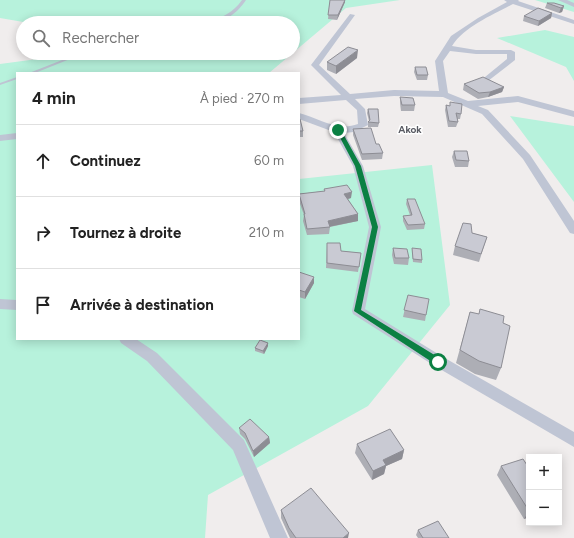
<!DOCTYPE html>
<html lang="fr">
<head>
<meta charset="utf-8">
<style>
  body { margin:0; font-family:Figtree,sans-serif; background:#f6f6f6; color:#222 }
  .controls { position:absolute; right:12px; bottom:12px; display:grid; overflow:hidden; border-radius:0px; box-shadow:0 2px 10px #0003 }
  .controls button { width:36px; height:36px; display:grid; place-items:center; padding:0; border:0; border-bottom:1px solid #e0e0e0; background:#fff; color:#222; font:20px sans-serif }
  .stop { position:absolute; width:12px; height:12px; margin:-9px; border:3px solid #0b8043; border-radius:50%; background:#fff }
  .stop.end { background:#0b8043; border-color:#fff; box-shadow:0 1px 4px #0008 }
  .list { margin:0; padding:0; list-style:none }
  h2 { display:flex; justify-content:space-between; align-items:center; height:52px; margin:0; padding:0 16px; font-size:17px }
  h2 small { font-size:13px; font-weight:400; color:#767676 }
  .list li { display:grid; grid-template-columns:26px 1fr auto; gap:12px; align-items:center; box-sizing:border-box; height:72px; padding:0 16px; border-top:1px solid #e0e0e0 }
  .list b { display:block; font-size:15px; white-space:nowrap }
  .list em { font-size:13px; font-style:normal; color:#767676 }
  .icon { flex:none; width:22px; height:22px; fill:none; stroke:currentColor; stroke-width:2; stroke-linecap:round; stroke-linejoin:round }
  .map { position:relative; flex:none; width:574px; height:538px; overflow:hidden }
  .search { position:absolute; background:#fff; box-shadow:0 2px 10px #0003; left:16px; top:16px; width:284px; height:44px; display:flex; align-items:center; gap:10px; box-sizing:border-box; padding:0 14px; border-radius:22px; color:#767676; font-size:15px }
  .panel { position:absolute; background:#fff; box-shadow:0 2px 10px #0003; left:16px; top:72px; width:284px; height:268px; border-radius:0px }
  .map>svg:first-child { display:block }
</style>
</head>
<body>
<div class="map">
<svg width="574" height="538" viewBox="0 0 574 538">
  <rect width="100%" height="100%" fill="#f0eded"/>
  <!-- green -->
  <path fill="#b7f2dc" d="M0,0H400L346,8L269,73H17V339H299V179L432,165L450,305L368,406L208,495L205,538H0V64L45,58L52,53H293V23H29L0,18Z
    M535,0H574V12Z
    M545,30L574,37V81L566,67L497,38Z
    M510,116L574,126V202Z"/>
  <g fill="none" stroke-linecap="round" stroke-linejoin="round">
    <!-- lane -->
    <path fill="#bfc5d4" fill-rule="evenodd" d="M242,0H246C238,12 225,23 210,23C223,16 233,13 242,0Z
      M80,53H85L35,73H29Z
      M17,77V79L0,85V83Z"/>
    <!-- street -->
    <path fill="#bfc5d4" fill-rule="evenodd" d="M504,0H519L518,1L574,20V24L513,4C493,15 465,26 452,46L476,50H511L515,52V60L488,81L484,79L485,77L507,59V54H476L450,51L443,61L448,93L468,101L518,96L574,111V117L518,102L478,106L488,110L530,155L574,221V234L570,233L523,159L482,114L443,97L394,96L355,99L365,109L368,125L354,132L344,133L363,166L381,227L365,309L443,357L574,432V447L433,365L353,314L352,311L369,227L353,166L334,132L299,119V113C319,118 337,132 358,124L357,110L346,100L299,104V98L341,95L311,65L350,14L355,15L319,65L350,94L394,90L439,91L435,61L451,36L478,18L507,2Z
      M558,0H567L574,3V7Z
      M17,133V139L0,141V135Z
      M0,299L17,300V310L0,309Z
      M119,339H136L157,353L244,440L288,538H270L233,450L147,361L121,343Z"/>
  </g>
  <!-- wall -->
  <path fill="#adaeb5" d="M330,0H345V2L337,20L328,19Z
    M547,3L564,6L562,12L559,13L545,8Z
    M552,13L551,18L538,26L523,21L524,16Z
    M357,58L336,74L327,70V62Z
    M415,67L428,75L427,80H417L414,72Z
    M464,84L504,87L502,92L488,97L478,99L463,90Z
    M400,97L415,105L414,111H401L400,103Z
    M446,105L461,114L460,119H457L458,122L456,127H448L445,110Z
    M368,109L379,123L378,127H368V122L369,121L367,113Z
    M299,119L303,131V137H299Z
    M353,129L376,144L383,153L382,159L362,160L353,135Z
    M454,151L469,161L468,167H455L452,157Z
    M324,189L351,198L348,199L358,214V221L330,227L329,234L307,235L303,221L304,215L299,201V194L324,191Z
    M407,199L425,224L424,229L407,230L403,221V216L410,215L406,204Z
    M472,233L487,237L479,262L453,255L455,246Z
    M327,243L341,251L361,253L358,272L326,268Z
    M393,248L409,258L408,265L394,264L392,255Z
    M412,248L422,260V263L413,262L412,252Z
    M299,272L314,283L305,299L299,297Z
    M408,295L426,315L425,321L403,317Z
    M470,312L503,323L501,368L496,380L475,374L456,363Z
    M268,346L264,354L255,351V348Z
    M239,428L269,437L270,443L254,457L245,439L240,434Z
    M357,444L404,450L402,459L386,466L384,474L372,480L355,453Z
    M501,466L529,468V517L524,519L497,475Z
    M281,510L348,538H290L281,518Z
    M418,530L449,538H418L416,535Z"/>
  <!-- shaded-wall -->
  <path fill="#8d8d94" d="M345,0V2L337,20L338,15Z
    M564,6L562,12L559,13L561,8Z
    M552,13L551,18L538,26L539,21Z
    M358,50L357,58L336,74V66Z
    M504,87L502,92L488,97L490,92Z
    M352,192L351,198L344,200V194Z
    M358,214V221L328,227V221Z
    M314,277V283L305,299V292Z
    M268,343V346L264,354L263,351Z
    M269,437L270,443L254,457L253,451Z
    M404,450L402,459L386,466L384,474L372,480L373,471L383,460Z
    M529,511V517L524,519Z
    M349,533L348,538H343Z"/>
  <!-- building -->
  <path fill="#c9cad3" stroke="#8d8d94" d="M330,0H345L338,15H328Z
    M547,3H554L564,6L561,8Z
    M538,8L552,13L539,21L524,16Z
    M348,47L358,50L336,66L327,62Z
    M415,67H426L428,75H417Z
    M483,77L504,87L490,92L479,93L464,84Z
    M400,97L413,98L415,105H402Z
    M450,102L462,104L461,114L456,113L458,122L449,121L446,105L450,106Z
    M368,109H378L379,123L368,122L370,120Z
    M299,119H300L303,131H299Z
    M371,128L376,144H379L383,153L362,154L353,129Z
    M454,151H467L469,161L456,160Z
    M347,185L352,192L344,194L358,214L328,221L330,227L307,229L304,214H305L299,194L325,191L324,189Z
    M407,199H415L425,224L408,225L403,216L412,215Z
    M463,223L471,224L472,233L487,237L481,254L455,246Z
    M327,243H340L341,251L361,253L359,267L327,263Z
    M393,248L407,249L409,258H395Z
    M412,248L421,249L422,260L413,259Z
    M299,272L314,277L305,292L299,290Z
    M408,295L429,299L426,315L404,310Z
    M480,309L504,316L503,323L510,326L501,368L479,361L460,350L470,312L479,314Z
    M260,340L268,343L263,351L255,348Z
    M250,419L269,437L253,451L245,433L239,428Z
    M390,429L404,450L383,460L386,465L373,471L357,444Z
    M523,459L529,468V511L501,466Z
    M311,488L349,533L343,538H296L289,528L281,510Z
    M438,521L449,538H423L418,530Z"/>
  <!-- route -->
  <path fill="#0b8043" d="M338,128L341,130L361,166L378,227L361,310L441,359V364H435L354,311L372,227L355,166L336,130Z"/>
  <g text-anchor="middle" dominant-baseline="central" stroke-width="3" stroke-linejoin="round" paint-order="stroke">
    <!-- far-quarter labels -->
    <g font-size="10" font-weight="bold" fill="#595b63" stroke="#fff">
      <text x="410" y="129">Akok</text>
    </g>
  </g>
</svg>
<div class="controls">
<button>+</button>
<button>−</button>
</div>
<div class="stop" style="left:438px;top:362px"></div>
<div class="stop end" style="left:338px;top:130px"></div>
<div class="search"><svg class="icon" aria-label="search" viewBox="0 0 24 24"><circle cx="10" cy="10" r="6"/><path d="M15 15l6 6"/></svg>Rechercher</div>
<section class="panel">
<h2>4 min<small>À pied · 270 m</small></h2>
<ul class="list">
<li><svg class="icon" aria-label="ahead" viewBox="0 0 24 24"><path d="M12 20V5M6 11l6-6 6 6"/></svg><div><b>Continuez</b></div><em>60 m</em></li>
<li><svg class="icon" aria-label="right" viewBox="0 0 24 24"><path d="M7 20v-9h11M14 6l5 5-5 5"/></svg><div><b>Tournez à droite</b></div><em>210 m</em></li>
<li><svg class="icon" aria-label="arrive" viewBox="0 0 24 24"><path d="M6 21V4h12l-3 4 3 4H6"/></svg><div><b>Arrivée à destination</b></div></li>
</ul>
</section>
</div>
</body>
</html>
